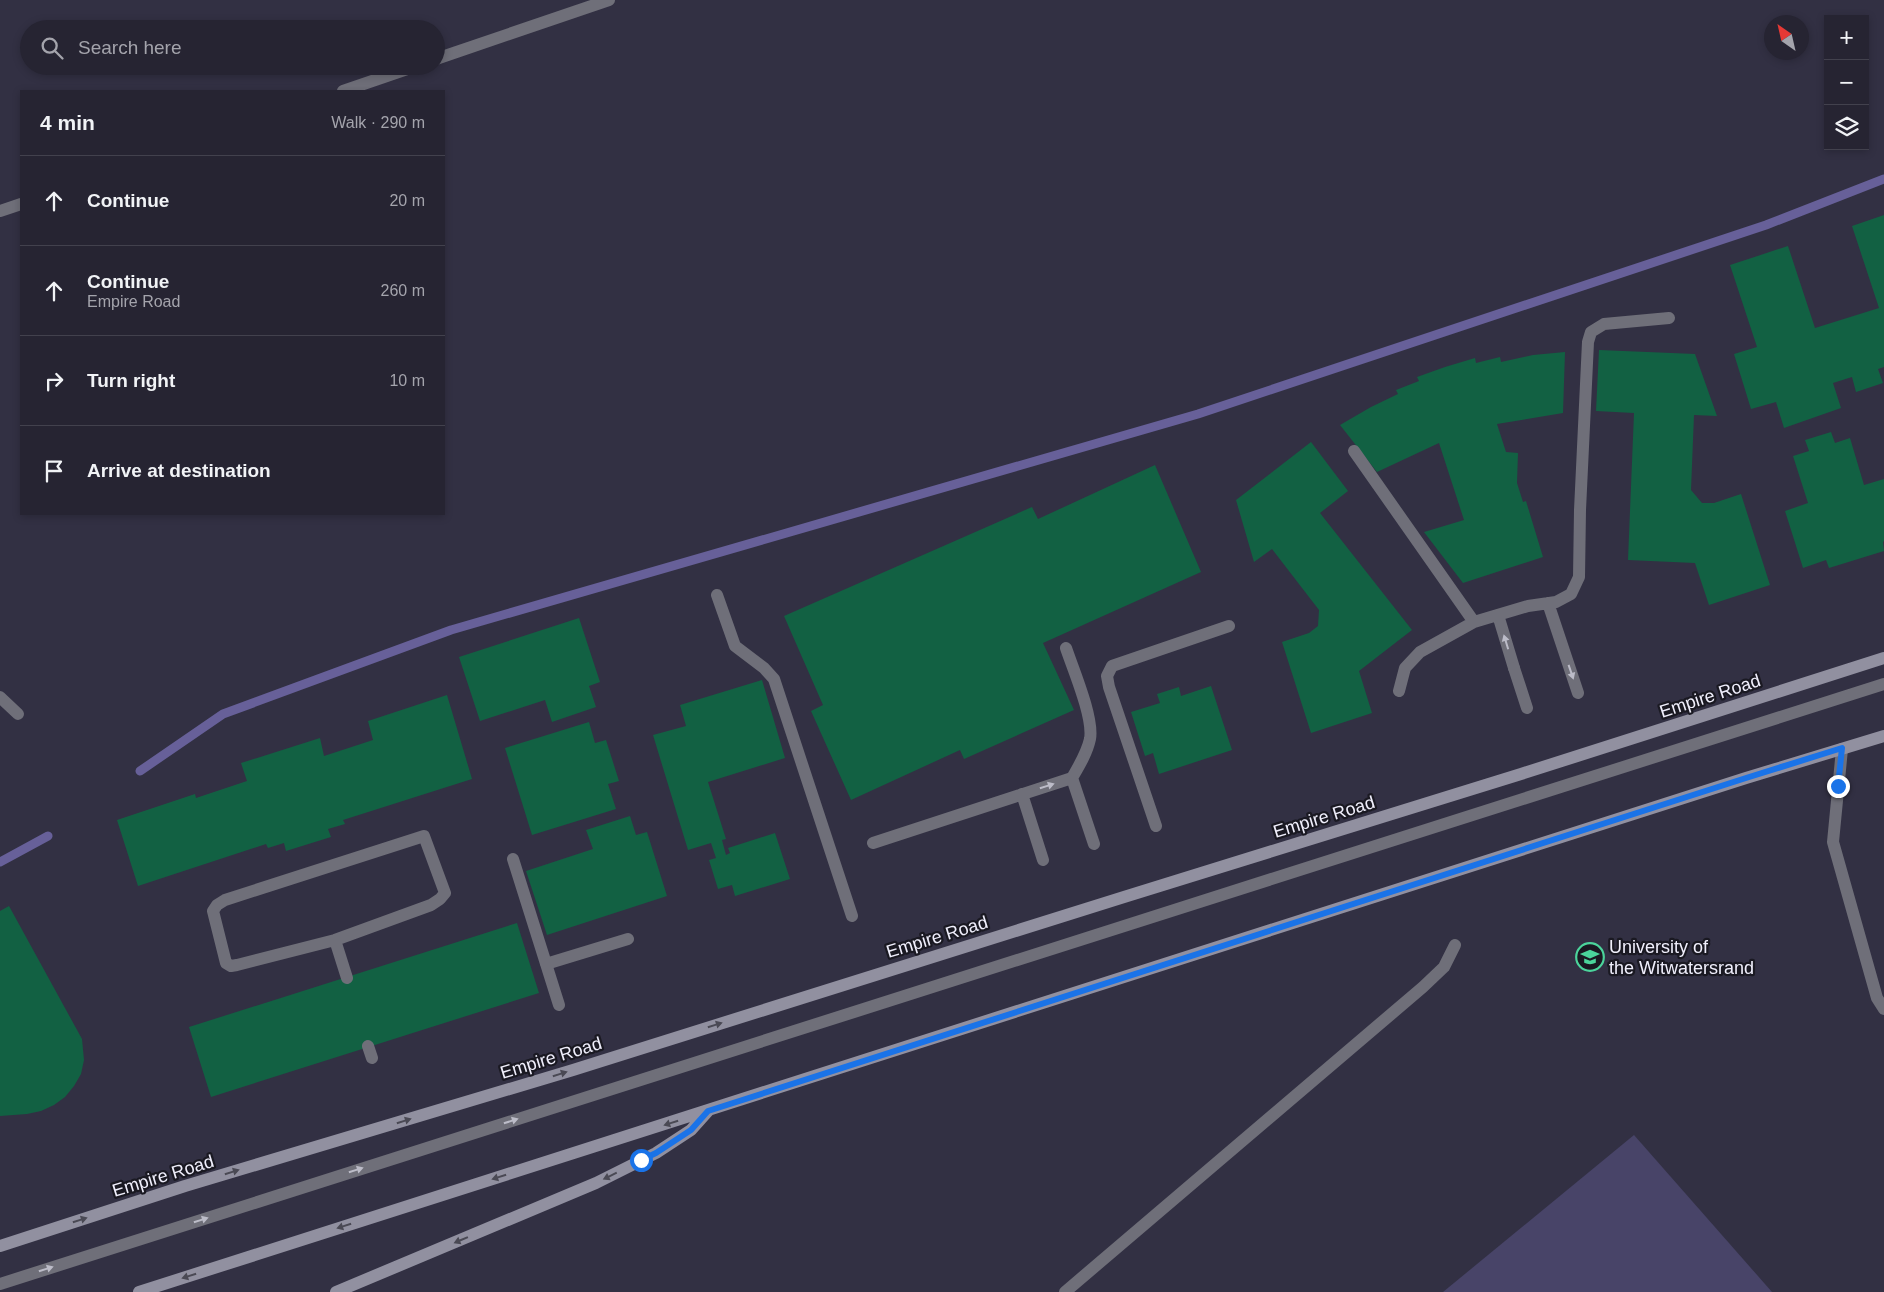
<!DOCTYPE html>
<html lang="en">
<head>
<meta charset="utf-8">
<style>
  body { margin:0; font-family:Arial,sans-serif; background:#2e2c3a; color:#f1f3f6 }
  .controls { position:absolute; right:15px; top:15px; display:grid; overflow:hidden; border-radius:0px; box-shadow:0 2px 8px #0003 }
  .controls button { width:45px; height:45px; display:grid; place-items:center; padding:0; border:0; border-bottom:1px solid #42414d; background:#262432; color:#f1f3f6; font:25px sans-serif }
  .compass { position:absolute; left:1764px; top:15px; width:45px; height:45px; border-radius:50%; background:#262432; box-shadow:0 2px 8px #0003; rotate:326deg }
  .stop { position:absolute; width:15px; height:15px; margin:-11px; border:4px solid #1a73e8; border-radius:50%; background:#fff }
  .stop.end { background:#1a73e8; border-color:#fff; box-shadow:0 1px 5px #0008 }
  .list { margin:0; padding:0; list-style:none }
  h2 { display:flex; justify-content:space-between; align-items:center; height:65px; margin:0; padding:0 20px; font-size:21px }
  h2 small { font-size:16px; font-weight:400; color:#a4a4ac }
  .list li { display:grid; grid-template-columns:32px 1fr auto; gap:15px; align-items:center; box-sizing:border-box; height:90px; padding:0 20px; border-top:1px solid #42414d }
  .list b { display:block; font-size:19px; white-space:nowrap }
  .list p { margin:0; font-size:16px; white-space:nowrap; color:#a4a4ac }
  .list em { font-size:16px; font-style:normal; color:#a4a4ac }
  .icon { flex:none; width:28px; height:28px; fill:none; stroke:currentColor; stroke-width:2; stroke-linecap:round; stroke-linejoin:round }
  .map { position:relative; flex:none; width:1884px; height:1292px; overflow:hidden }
  .search { position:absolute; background:#262432; box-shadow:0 2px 8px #0003; left:20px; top:20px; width:425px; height:55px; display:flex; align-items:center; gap:12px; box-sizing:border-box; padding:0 18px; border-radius:28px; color:#a4a4ac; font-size:19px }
  .panel { position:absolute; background:#262432; box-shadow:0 2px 8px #0003; left:20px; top:90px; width:425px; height:425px; border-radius:0px }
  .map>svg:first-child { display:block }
</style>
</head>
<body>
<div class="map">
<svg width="1884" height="1292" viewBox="0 0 1884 1292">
  <rect width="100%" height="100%" fill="#323043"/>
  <!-- green -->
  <path fill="#484468" d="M1634,1135L1772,1292H1443Z"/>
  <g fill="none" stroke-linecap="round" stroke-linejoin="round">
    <!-- stream -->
    <path stroke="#676099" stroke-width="9" d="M140,771L223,714L451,630L1198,414L1766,225L1884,179
      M0,862L48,836"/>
  </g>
  <!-- building -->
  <path fill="#126143" d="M1884,215V367L1878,369L1883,383L1856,392L1852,377L1833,383L1841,408L1784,428L1776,402L1751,409L1734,354L1757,347L1730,265L1788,246L1815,328L1879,308L1852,226Z
    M1599,350L1695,354L1717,416L1694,415L1691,490L1702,503H1714L1741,494L1770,585L1709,605L1695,563L1628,560L1634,413L1596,411Z
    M1565,352L1563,413L1497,424L1506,452L1518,453L1517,483L1523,502L1526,501L1543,557L1463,583L1424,532L1464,520L1439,443L1377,472L1340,425L1371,407L1398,394L1396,390L1419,381L1417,377L1445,367L1475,358L1476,363L1500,357L1501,362L1533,355Z
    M1831,432L1835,443L1850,438L1864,485L1884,479V541L1883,542L1884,551L1829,568L1826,560L1803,568L1785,511L1808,503L1793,456L1809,451L1805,440Z
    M1311,442L1348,491L1320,513L1412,630L1359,671L1372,713L1311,733L1282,642L1309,633L1318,626L1319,610L1272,549L1254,562L1236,500Z
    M1155,465L1201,572L1043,643L1074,710L964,759L960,750L851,800L811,711L823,705L784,616L1032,507L1038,519Z
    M579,618L600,682L589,686L596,707L552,722L545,700L480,721L459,657Z
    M762,680L785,758L708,782L726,839L722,840L726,855L730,853L728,848L775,833L790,879L735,896L732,885L718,889L709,860L716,858L711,843L688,850L653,735L686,726L680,705Z
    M1211,686L1232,750L1159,774L1153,753L1145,756L1131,712L1160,703L1157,694L1179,687L1181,696Z
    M447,695L472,779L343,820L345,824L328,829L331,837L286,851L284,843L268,848L266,844L138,886L117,820L195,794L196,798L247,781L241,763L320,738L324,756L373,740L368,721Z
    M589,722L595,743L606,740L619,781L608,784L616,809L532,835L505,748Z
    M630,816L636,835L647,832L667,896L547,935L526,871L593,849L586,830Z
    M9,906L82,1039L84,1060L81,1074L74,1086L65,1097L54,1105L41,1111L27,1114L0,1116V911Z
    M517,923L539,993L211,1097L189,1027Z"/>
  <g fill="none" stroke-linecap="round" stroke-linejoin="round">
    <!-- lane -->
    <path stroke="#6f6f79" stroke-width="12" d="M1354,451L1474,622
      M717,595L735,646L764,668L774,679L852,916
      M1548,603L1578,693
      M1498,615L1514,668
      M1399,691L1405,668L1420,652L1474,622L1528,606L1556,602L1571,594L1579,577L1580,510L1588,342L1591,332L1604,324L1669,318
      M1842,749L1833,842L1877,998L1884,1009
      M1072,778L1094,844
      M1022,794L1043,860
      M1156,826L1109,687L1107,676L1112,666L1229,626
      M424,836L445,893L440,899L431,905L335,940L237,965L231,966L226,963L213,911L217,905L225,900Z
      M873,843L1072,778C1079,766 1087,753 1090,739C1094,718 1073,669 1066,648
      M513,859L559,1005
      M335,940L347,978
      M546,964L628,939
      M368,1046L372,1058
      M0,1284L1884,684
      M1065,1292L1423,987L1444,967L1455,945"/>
    <!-- street -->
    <path stroke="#6f6f79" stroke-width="12" d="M436,59L609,0
      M343,91L416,66
      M0,211L21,204
      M1514,668L1527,708
      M0,697L18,714"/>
    <!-- secondary -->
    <path stroke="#9190a0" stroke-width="12" d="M0,1246L185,1186L573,1070L1124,897L1521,774L1884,658
      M139,1292L1746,778L1884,736
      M336,1292L596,1183L656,1153L691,1130L708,1111"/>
  </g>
  <!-- one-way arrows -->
  <defs><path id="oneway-solid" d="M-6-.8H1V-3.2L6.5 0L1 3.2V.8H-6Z" transform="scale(1.25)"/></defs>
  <g fill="#bcbcc8">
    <use href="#oneway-solid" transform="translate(1506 642) rotate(-107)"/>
    <use href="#oneway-solid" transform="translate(1571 672) rotate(71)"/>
    <use href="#oneway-solid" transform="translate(1047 786) rotate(-18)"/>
    <use href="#oneway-solid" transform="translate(511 1121) rotate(-18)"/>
    <use href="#oneway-solid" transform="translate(356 1170) rotate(-18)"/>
    <use href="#oneway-solid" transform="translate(201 1220) rotate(-18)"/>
    <use href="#oneway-solid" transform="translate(46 1269) rotate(-18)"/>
  </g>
  <g fill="#4a4954">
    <use href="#oneway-solid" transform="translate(715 1025) rotate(-17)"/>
    <use href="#oneway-solid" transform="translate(560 1074) rotate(-17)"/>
    <use href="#oneway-solid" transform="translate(404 1121) rotate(-17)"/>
    <use href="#oneway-solid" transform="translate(671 1123) rotate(162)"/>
    <use href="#oneway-solid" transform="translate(232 1172) rotate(-17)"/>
    <use href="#oneway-solid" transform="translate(610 1176) rotate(154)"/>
    <use href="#oneway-solid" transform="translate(499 1177) rotate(162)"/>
    <use href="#oneway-solid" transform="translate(80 1220) rotate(-18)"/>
    <use href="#oneway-solid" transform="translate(344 1226) rotate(162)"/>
    <use href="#oneway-solid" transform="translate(461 1240) rotate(157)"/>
    <use href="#oneway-solid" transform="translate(189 1276) rotate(162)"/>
  </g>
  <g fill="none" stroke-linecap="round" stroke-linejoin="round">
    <!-- route -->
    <path stroke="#1a73e8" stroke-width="6" d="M641,1160L656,1153L691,1130L708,1111L1746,778L1842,748L1838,786"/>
  </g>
  <!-- icons -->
  <defs>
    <symbol id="university-ring" viewBox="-11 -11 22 22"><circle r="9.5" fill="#1a1922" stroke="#4bd49b" stroke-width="1.5"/><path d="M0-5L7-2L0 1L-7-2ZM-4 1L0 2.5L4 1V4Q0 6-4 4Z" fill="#4bd49b"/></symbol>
  </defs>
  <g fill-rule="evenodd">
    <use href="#university-ring" x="1574" y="941" width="32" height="32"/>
  </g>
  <g text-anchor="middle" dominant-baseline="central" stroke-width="4.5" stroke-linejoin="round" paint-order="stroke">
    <!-- street labels -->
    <g font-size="18" fill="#f0effc" stroke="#1a1922">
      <text transform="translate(1710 696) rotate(-18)">Empire Road</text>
      <text transform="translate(1324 817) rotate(-17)">Empire Road</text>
      <text transform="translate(937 937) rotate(-17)">Empire Road</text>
      <text transform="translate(551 1058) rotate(-17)">Empire Road</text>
      <text transform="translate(163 1176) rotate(-17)">Empire Road</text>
    </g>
    <!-- poi labels -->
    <g font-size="18" fill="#f0effc" stroke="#1a1922" text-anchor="start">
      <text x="1609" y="947">University of<tspan x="1609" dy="21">the Witwatersrand</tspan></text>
    </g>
  </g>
</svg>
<div class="controls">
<button>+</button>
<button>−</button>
<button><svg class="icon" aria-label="layers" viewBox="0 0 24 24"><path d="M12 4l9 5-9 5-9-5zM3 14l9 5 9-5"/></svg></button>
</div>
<svg class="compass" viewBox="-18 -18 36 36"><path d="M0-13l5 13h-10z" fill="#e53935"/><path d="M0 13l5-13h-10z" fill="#a4a4ac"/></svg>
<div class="stop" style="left:641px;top:1160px"></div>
<div class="stop end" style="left:1838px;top:786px"></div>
<div class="search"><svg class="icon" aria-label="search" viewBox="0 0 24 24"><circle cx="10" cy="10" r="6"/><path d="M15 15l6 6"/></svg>Search here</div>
<section class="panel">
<h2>4 min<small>Walk · 290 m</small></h2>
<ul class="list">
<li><svg class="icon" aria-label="ahead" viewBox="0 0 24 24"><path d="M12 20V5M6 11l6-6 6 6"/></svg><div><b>Continue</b></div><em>20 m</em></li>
<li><svg class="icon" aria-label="ahead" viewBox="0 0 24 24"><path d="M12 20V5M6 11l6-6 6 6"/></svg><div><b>Continue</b><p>Empire Road</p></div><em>260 m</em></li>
<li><svg class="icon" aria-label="right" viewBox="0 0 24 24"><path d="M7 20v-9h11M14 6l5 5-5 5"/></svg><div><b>Turn right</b></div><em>10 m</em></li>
<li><svg class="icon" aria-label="arrive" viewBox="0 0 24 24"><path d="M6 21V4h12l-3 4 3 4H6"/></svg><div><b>Arrive at destination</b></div></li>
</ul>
</section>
</div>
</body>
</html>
